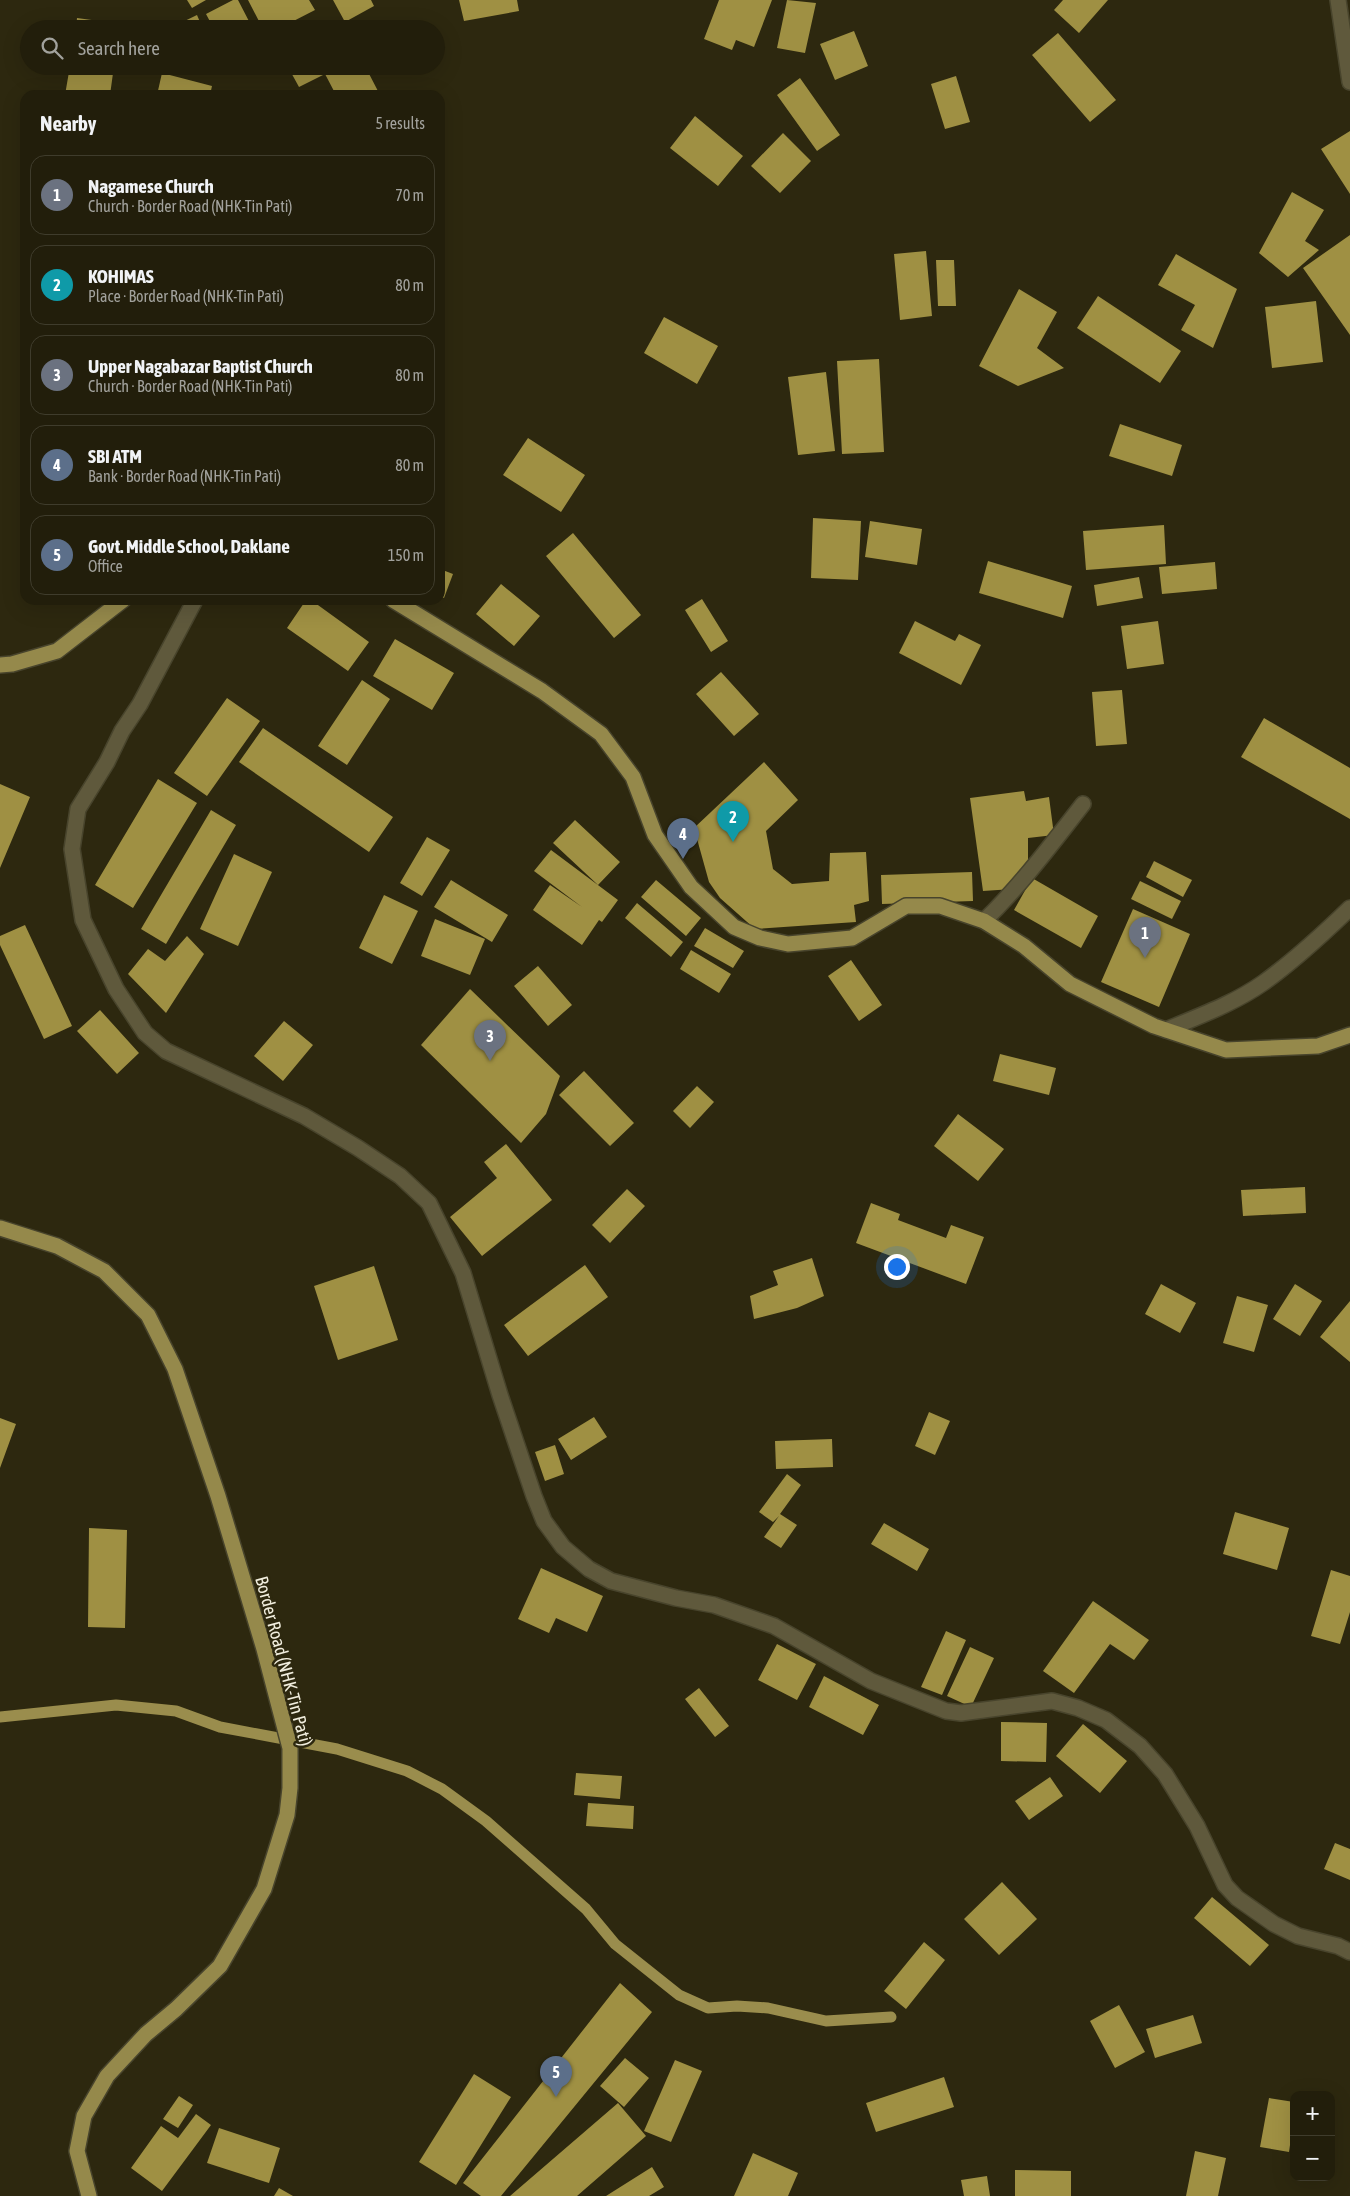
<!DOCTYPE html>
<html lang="en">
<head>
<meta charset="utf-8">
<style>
  body { margin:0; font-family:"Asap Condensed",sans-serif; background:#2a2714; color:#f1f3f6 }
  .controls { position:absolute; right:15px; bottom:15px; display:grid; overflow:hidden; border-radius:10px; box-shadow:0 5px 20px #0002 }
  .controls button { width:45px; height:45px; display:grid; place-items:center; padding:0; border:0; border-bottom:1px solid #3f3c2c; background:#221e0b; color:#f1f3f6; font:25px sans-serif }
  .you { position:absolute; left:896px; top:1266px; width:18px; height:18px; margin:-12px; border:4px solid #fff; border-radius:50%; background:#1a73e8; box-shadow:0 0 0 8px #1a73e833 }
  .badge { display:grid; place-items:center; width:32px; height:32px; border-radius:50%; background:#db2777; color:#fff; font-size:16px; font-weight:700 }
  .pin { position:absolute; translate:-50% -41px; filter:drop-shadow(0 1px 2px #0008) }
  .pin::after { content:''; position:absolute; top:26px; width:18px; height:15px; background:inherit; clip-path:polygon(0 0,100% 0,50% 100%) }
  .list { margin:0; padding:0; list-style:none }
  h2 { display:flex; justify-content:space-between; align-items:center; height:65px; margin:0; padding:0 20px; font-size:21px }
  h2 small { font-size:16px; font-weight:400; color:#a2a29d }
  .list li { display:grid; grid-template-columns:32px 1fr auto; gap:15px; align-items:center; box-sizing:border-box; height:80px; margin:0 10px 10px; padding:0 10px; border:1px solid #3f3c2c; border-radius:15px }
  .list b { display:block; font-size:19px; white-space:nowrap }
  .list p { margin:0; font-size:16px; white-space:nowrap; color:#a2a29d }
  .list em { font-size:16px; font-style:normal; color:#a2a29d }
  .icon { flex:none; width:28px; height:28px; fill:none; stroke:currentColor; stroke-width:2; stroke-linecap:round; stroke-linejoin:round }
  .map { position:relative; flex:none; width:1350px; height:2196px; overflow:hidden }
  .search { position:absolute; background:#221e0b; box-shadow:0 5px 20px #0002; left:20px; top:20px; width:425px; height:55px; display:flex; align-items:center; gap:12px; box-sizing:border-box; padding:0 18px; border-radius:28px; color:#a2a29d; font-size:19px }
  .panel { position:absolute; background:#221e0b; box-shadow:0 5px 20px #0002; left:20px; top:90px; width:425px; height:515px; border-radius:15px }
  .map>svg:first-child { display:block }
</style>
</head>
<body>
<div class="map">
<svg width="1350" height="2196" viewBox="0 0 1350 2196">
  <rect width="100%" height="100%" fill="#2d280f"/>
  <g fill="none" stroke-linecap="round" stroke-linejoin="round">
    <!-- stream -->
    <path stroke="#9a8d4d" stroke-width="11" d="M0,1717L116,1705L176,1711L220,1727L337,1749L407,1771L442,1789L486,1821L586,1909L615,1944L679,1995L708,2008L737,2006L768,2008L826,2021L891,2017"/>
  </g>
  <!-- building -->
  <path fill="#9f9043" d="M187,0H206L192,8Z
    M233,0H238L253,29H214L206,14Z
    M248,0H309L315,10L278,29H263Z
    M333,0H371L374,6L345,22Z
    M459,0H517L519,11L464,21Z
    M719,0H772L754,47L736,40L732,50L704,39Z
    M787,0L816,3L805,53L777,48Z
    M1063,0H1108L1079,33L1054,10Z
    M197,15L203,29H168Z
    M77,18L121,24L120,29H76Z
    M854,31L868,66L835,80L820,44Z
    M1058,33L1116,100L1090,122L1032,55Z
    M70,66H114L110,95H65Z
    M290,66H365L380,95H330L335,93L325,74L299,87L288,67Z
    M162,73L212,86L210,95H157Z
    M956,76L970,122L945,129L931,84Z
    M800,78L840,135L817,151L777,95Z
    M695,116L743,156L718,186L670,148Z
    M1350,131V194L1321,149Z
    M783,133L811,161L780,193L751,166Z
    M1292,192L1324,210L1305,241L1319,250L1288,277L1259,253Z
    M1350,235V335L1303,268Z
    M926,251L932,316L900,320L894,254Z
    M1176,254L1237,289L1213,348L1181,330L1195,305L1158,285Z
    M936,260H954L956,306H938Z
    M1019,289L1057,312L1037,348L1064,368L1018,386L979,366Z
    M1098,296L1181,351L1160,383L1077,328Z
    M1316,301L1323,362L1272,368L1265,307Z
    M664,317L718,346L697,384L644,353Z
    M879,359L884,452L842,454L837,361Z
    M826,372L835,451L798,455L788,377Z
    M1120,424L1182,445L1172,476L1109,456Z
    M528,438L585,475L561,512L503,475Z
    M813,518L861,521L858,580L811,578Z
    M870,521L922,529L917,565L865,557Z
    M1164,525L1166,564L1086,570L1083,531Z
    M573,533L641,615L614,638L546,556Z
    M988,561L1072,586L1063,618L979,593Z
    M1215,562L1217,589L1162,594L1159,567Z
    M440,569L453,574L444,598L440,596Z
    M1139,577L1143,598L1097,606L1094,585Z
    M501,584L540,616L514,646L476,614Z
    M702,599L728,641L711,652L685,610Z
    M306,600H311L369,642L348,671L287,628Z
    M915,621L955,641L959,634L981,645L961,685L899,653Z
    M1158,621L1164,664L1127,669L1121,626Z
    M395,639L454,673L432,710L373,676Z
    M721,672L759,714L734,736L696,694Z
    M362,680L390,699L347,765L318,746Z
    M1122,690L1127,744L1096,746L1092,692Z
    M227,698L260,721L207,796L174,773Z
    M1264,718L1350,768V819L1241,757Z
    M263,728L393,817L369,852L239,762Z
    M764,762L798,800L766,831L773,869L792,884L829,881L830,853L866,852L869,901L854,905L856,922L755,929L720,898L709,882L694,828Z
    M158,779L197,803L133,908L95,885Z
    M0,784L30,797L0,868Z
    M1024,791L1026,801L1049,797L1054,835L1028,838V867L1013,889L983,891L970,798Z
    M211,810L236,825L166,944L141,929Z
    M575,820L620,862L598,885L553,843Z
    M427,837L450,850L422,896L400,883Z
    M551,850L618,900L602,922L599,920L582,945L533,910L550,885L582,907L534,871Z
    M234,854L272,872L238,946L200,929Z
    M1154,861L1192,880L1183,897L1146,877Z
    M972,872L973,901L882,904L881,875Z
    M1032,878L1098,916L1081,948L1014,910Z
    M451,880L508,915L492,942L434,907Z
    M656,880L701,918L686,936L641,897Z
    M1140,881L1181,901L1172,919L1131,899Z
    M384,895L418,911L392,964L359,948Z
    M637,903L683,942L671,957L625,918Z
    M1133,909L1190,934L1159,1007L1101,982Z
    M435,919L485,939L470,975L421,956Z
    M25,925L72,1026L44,1039L0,945V936Z
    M705,928L744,951L733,968L694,946Z
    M187,936L204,954L166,1013L128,974L148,949L165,961Z
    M691,950L731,974L719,993L680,969Z
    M851,960L882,1005L859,1021L828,976Z
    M538,966L572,1005L548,1026L514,986Z
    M470,989L560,1076L546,1114L521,1143L421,1045Z
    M100,1010L139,1053L117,1074L77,1031Z
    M284,1021L313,1045L283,1081L254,1056Z
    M1000,1054L1056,1068L1049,1095L993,1081Z
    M584,1071L634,1123L610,1146L559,1095Z
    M697,1086L714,1102L690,1128L673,1111Z
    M958,1114L1004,1149L978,1181L934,1146Z
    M506,1144L552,1200L482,1256L450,1217L497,1178L484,1162Z
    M1305,1187L1306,1213L1243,1216L1241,1190Z
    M627,1189L645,1206L610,1243L592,1225Z
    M871,1203L900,1214L898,1220L946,1238L951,1225L984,1237L966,1284L856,1243Z
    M812,1258L824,1296L797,1308L754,1319L750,1296L778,1285L773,1271Z
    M585,1265L608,1297L528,1356L504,1325Z
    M374,1266L398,1340L338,1360L314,1286Z
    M1161,1284L1196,1303L1180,1333L1145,1314Z
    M1295,1284L1322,1301L1300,1336L1273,1319Z
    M1237,1296L1268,1305L1254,1352L1223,1343Z
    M1350,1301V1362L1320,1337Z
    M929,1412L950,1421L935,1455L915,1446Z
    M594,1417L607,1437L571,1460L558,1439Z
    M0,1418L16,1424L0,1468Z
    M832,1439L833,1467L776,1469L775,1441Z
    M555,1445L564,1474L545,1481L535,1452Z
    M787,1474L801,1485L780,1514L797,1525L781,1548L764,1537L779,1516L773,1522L759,1512Z
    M1235,1512L1289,1528L1277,1570L1223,1554Z
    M884,1523L929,1549L917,1571L871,1544Z
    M89,1528L127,1530L125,1628L88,1627Z
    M541,1568L603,1596L587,1632L556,1618L549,1633L518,1619Z
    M1331,1570L1350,1576V1612L1340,1644L1311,1636Z
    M1093,1601L1149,1640L1134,1660L1110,1644L1074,1693L1043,1671Z
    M946,1631L966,1640L942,1695L921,1687Z
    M777,1644L816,1664L797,1700L758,1680Z
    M970,1647L994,1658L971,1707L947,1696Z
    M824,1676L879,1705L863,1735L809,1707Z
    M699,1688L729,1726L715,1737L685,1699Z
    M1001,1722L1047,1723L1046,1762L1001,1761Z
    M1083,1724L1127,1761L1100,1793L1056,1756Z
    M576,1773L622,1776L620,1799L574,1795Z
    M1050,1777L1063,1796L1029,1820L1015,1801Z
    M588,1803L634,1806L633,1829L586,1826Z
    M1335,1843L1350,1849V1880L1324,1869Z
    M1002,1882L1037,1919L999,1955L964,1919Z
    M1212,1897L1269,1945L1250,1966L1194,1918Z
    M924,1942L945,1960L906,2009L884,1991Z
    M620,1983L652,2012L501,2196H481L463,2183Z
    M1119,2005L1145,2052L1115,2068L1090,2021Z
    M1193,2015L1202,2043L1155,2058L1146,2029Z
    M625,2058L649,2078L624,2107L600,2086Z
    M675,2060L702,2071L671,2142L644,2131Z
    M474,2074L511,2097L456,2185L419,2162Z
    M944,2077L954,2107L876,2132L866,2103Z
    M179,2096L193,2105L178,2128L163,2119Z
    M1269,2098L1294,2102V2138H1291L1289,2152L1260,2147Z
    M618,2103L646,2136L577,2196H510Z
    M196,2114L211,2125L162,2191L131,2168L161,2126L178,2138Z
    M219,2128L280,2148L269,2183L207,2163Z
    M1195,2151L1226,2158L1218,2196H1186Z
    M753,2153L798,2173L788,2196H734Z
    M652,2167L664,2187L649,2196H606Z
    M1015,2170L1071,2171V2196H1015Z
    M987,2176L990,2196H964L961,2180Z
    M279,2188L293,2196H274Z"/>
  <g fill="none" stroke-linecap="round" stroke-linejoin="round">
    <defs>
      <path id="minor" d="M1338,0L1350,82
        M195,600L140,704L122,731L107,762L78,809L72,849L83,920L116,989L145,1033L166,1051L304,1116L358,1148L400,1176L429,1203L463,1273L500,1395L534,1496L544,1521L563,1547L589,1569L611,1581L676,1598L714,1605L774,1626L871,1681L946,1711L961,1713L1052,1701L1078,1708L1106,1720L1140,1746L1165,1774L1197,1826L1225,1885L1237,1898L1274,1924L1298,1936L1338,1946L1350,1952
        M984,921C1021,885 1051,845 1083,804
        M1166,1030C1199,1016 1233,1004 1263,983C1294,961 1322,935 1350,908"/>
      <path id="major" d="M393,600L542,691L601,734L633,777L655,835L691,887L734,927L760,938L788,944L852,938L906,906H940L984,921L1024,946L1070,984L1154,1026L1226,1050L1318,1046L1350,1035
        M0,665L12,664L57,651L123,600
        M0,1228L57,1246L104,1271L148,1315L175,1369L218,1496L264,1649L290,1748V1788L287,1815L264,1889L220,1966L176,2009L146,2034L107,2076L84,2116L77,2151L89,2196"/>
    </defs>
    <!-- minor casing -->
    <use href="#minor" stroke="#48442c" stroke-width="18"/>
    <!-- major casing -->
    <use href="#major" stroke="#48442c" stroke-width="18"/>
    <!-- minor -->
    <use href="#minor" stroke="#5f593c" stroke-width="15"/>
    <!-- major -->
    <use href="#major" stroke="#95894b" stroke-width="15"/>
  </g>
  <g text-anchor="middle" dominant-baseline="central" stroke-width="5" stroke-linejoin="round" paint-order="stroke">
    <!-- street labels -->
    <g font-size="18" fill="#f1eede" stroke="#2d280f">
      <text transform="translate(284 1661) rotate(75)">Border Road (NHK-Tin Pati)</text>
    </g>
  </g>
</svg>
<div class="controls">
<button>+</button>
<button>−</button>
</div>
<div class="you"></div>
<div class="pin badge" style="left:1145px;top:958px;background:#6b7280">1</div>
<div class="pin badge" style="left:733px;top:842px;background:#0f9aa8">2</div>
<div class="pin badge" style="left:490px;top:1061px;background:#6b7280">3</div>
<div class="pin badge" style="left:683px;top:859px;background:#5c6f8a">4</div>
<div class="pin badge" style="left:556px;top:2097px;background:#5c6f8a">5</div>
<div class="search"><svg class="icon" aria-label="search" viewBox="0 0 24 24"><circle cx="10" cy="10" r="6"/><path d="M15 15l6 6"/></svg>Search here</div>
<section class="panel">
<h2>Nearby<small>5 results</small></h2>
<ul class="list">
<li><span class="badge" style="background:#6b7280">1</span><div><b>Nagamese Church</b><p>Church · Border Road (NHK-Tin Pati)</p></div><em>70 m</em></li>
<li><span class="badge" style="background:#0f9aa8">2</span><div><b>KOHIMAS</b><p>Place · Border Road (NHK-Tin Pati)</p></div><em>80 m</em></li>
<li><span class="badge" style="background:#6b7280">3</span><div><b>Upper Nagabazar Baptist Church</b><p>Church · Border Road (NHK-Tin Pati)</p></div><em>80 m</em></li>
<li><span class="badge" style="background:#5c6f8a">4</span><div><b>SBI ATM</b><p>Bank · Border Road (NHK-Tin Pati)</p></div><em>80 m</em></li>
<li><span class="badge" style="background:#5c6f8a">5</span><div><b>Govt. Middle School, Daklane</b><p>Office</p></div><em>150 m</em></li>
</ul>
</section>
</div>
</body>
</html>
